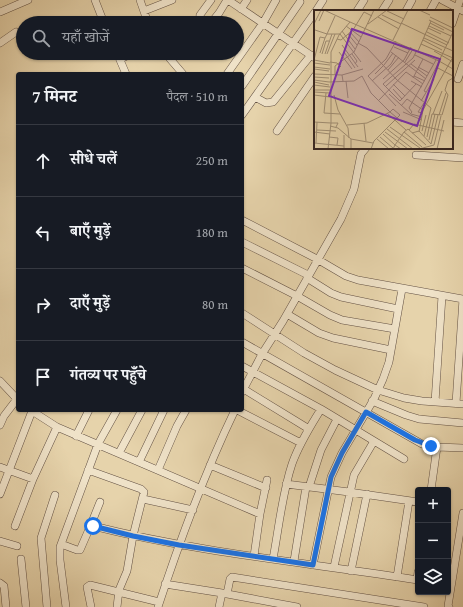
<!DOCTYPE html>
<html lang="hi">
<head>
<meta charset="utf-8">
<style>
  body { margin:0; font-family:"Gentium Book Plus","Noto Serif Devanagari",serif; background:#242831; color:#f1f3f6 }
  .controls { position:absolute; right:12px; bottom:12px; display:grid; overflow:hidden; border-radius:4px; box-shadow:0 1px 3px #0004 }
  .controls button { width:36px; height:36px; display:grid; place-items:center; padding:0; border:0; border-bottom:1px solid #363941; background:#171b24; color:#f1f3f6; font:20px sans-serif }
  .stop { position:absolute; width:12px; height:12px; margin:-9px; border:3px solid #1a73e8; border-radius:50%; background:#fff }
  .stop.end { background:#1a73e8; border-color:#fff; box-shadow:0 1px 4px #0008 }
  .list { margin:0; padding:0; list-style:none }
  h2 { display:flex; justify-content:space-between; align-items:center; height:52px; margin:0; padding:0 16px; font-size:17px }
  h2 small { font-size:13px; font-weight:400; color:#9ea1a6 }
  .list li { display:grid; grid-template-columns:26px 1fr auto; gap:12px; align-items:center; box-sizing:border-box; height:72px; padding:0 16px; border-top:1px solid #363941 }
  .list b { display:block; font-size:15px; white-space:nowrap }
  .list em { font-size:13px; font-style:normal; color:#9ea1a6 }
  .icon { flex:none; width:22px; height:22px; fill:none; stroke:currentColor; stroke-width:2; stroke-linecap:round; stroke-linejoin:round }
  .map { position:relative; flex:none; width:463px; height:607px; overflow:hidden }
  .search { position:absolute; background:#171b24; box-shadow:0 1px 3px #0004; left:16px; top:16px; width:228px; height:44px; display:flex; align-items:center; gap:10px; box-sizing:border-box; padding:0 14px; border-radius:22px; color:#9ea1a6; font-size:15px }
  .panel { position:absolute; background:#171b24; box-shadow:0 1px 3px #0004; left:16px; top:72px; width:228px; height:340px; border-radius:4px }
  .map>svg:first-child { display:block }
</style>
</head>
<body>
<div class="map">
<svg width="463" height="607" viewBox="0 0 463 607">
  <rect width="100%" height="100%" fill="#e6d3ab"/>
  <filter id="stains"><feTurbulence type="fractalNoise" baseFrequency=".005" numOctaves="4"/><feColorMatrix values="0 0 0 0 .2 0 0 0 0 .09 0 0 0 0 .02 0 0 0 .5 -.17"/></filter>
  <radialGradient id="worn" r=".72"><stop offset=".6" stop-color="#630" stop-opacity="0"/><stop offset="1" stop-color="#630" stop-opacity=".3"/></radialGradient>
  <g fill="none" stroke-linecap="round" stroke-linejoin="round">
    <defs>
      <path id="minor" d="M95,0L104,23
        M140,0L148,23
        M228,0L315,58
        M442,0L463,11
        M241,9L247,0
        M144,11L172,0
        M316,11L323,0
        M357,11L364,0
        M382,11L389,0
        M406,11L412,0
        M430,11L436,0
        M0,12L28,0
        M200,15L211,0
        M211,23L219,13L227,0
        M452,24L460,0
        M0,43L16,32
        M117,53L126,74
        M165,53L183,74
        M120,59L133,53
        M227,74L263,23L276,0
        M458,79L463,64
        M242,86L300,2
        M255,97L266,103L273,102L311,55
        M242,115L315,12
        M452,122L463,123
        M277,131L315,76
        M416,155L463,158
        M242,220L317,259L346,276L358,280L463,299
        M242,242L308,275
        M242,268L297,296L330,315L342,320L395,329
        M307,278L331,293L341,297L398,309
        M242,313L304,353L335,370L378,390L404,398L422,401L463,404
        M287,314L319,333L333,338L391,350
        M242,342L422,444L437,447L463,448
        M242,366L321,409L404,459
        M0,381L18,400
        M242,388L309,429
        M242,392L262,354L283,321L341,219L354,189L361,154L366,148
        M372,401L406,415L419,419L463,423
        M435,402L442,296
        M456,403L463,299
        M237,410L301,443
        M0,425L4,416L17,399
        M57,427L260,514
        M76,436L89,410
        M119,453L142,410
        M139,462L164,410
        M210,465L266,488
        M0,467L33,479L57,427L32,411L33,410
        M88,470L141,489L144,492L133,536L127,571L119,590L117,607
        M158,470L177,426L186,410
        M286,484L349,492L418,502
        M309,487L321,450L337,419
        M431,490L437,447
        M0,494L32,411L31,410
        M143,499L193,510
        M15,526L33,479
        M90,527L100,502
        M0,541L17,546
        M61,544L77,550H80L90,527L93,526C200,553 310,563 418,580
        M254,556L260,514L267,480
        M21,559L26,607
        M273,559C279,527 282,494 292,464C299,444 310,427 321,409
        M294,561L306,487
        M313,565L331,477L342,453L374,399L383,379L389,362L402,289
        M334,567L354,475L374,441
        M351,571L367,494
        M397,577L409,501
        M417,580L418,572
        M0,583L4,586L6,607
        M165,584L222,593L297,607
        M227,594L230,579L232,577L424,607
        M47,607L41,538L55,495
        M66,607L60,560V547L98,444L117,410
        M91,607L87,587L90,585L159,602
        M158,607C180,540 204,474 235,410
        M219,607L222,593
        M449,607L448,606L463,513"/>
    </defs>
    <!-- minor casing -->
    <use href="#minor" stroke="#635144" stroke-width="8"/>
    <!-- minor -->
    <use href="#minor" stroke="#efe2c8" stroke-width="7"/>
  </g>
  <g fill="none" stroke-linecap="round" stroke-linejoin="round">
    <!-- route -->
    <path stroke="#1a73e8" stroke-width="5" d="M93,526L133,536L179,545L313,565L331,477L342,453L366,412L415,440L431,446"/>
  </g>
  <!-- overview -->
  <g transform="translate(314 10)">
    <rect width="139" height="139" fill="#e6d3ab"/>
    <path fill="none" stroke="#a08e74" stroke-width="1" d="M105,0L116,5M73,1L90,9M68,5L87,14M64,7L85,19M116,7L139,18M5,11L10,0M36,12L125,51L139,22L115,10M87,13L133,35M116,13L130,20M0,14L7,0M54,14L73,0M32,16L47,27M115,16L137,26M114,18L127,24M1,20L13,24L21,6M28,21L41,39M36,22L45,32M113,22L135,33M34,24L43,35M110,28L139,41M23,29L27,30L39,20L50,2L58,6M79,30L94,0M109,30L128,40M44,33L53,38L83,70L117,98L110,126M81,34L96,40M107,34L139,48M28,35L44,57M80,37L94,43M104,41L117,11M120,41L139,52M25,42L38,59M30,42L41,58M77,42L112,69M6,43L11,28M8,44L12,31H15M11,44L18,24M13,44L21,24M38,44L43,51L41,54M101,45L119,54M125,51L139,59M16,52L23,53L27,57M91,52L99,39M0,53L16,55M16,53L0,50L6,27L11,28L13,24H26L47,52M97,54L113,66M70,55L79,43M0,57L16,59M104,57L115,63M122,57L139,66M0,59L15,61M74,60L85,47M92,62L109,74M0,64L28,65L29,71M61,64L70,55M21,65V56L40,42L60,0M28,65L49,59M100,66L111,71M0,67L15,68M99,68L109,49M69,69L90,50L97,37M0,70L15,72L40,71L48,66L57,83L76,102L79,99L86,105L60,131L57,139M32,71L34,88M58,71L77,54L82,45M97,71L108,77M0,72L15,75M79,74L91,86M0,75L16,77M72,76L101,50M79,79L88,89M0,80H16M0,82L16,83M112,82L110,81L125,52M12,83L10,103L26,104M75,84L97,104L108,107M0,85L16,87M20,85L24,100L34,118L35,128M65,90L92,62M86,91L69,74L99,48L103,40M86,91L102,74M107,91L120,69M82,96L54,66L72,49L82,31M87,96L93,89L109,100M89,102L108,110M73,103L92,120M109,103L104,102L110,93M96,104L98,102L95,98L122,50M119,104L128,81M125,105L132,83M0,112L17,113V42L25,25L36,12L10,0M50,113L52,131M33,115L53,113L76,102L88,112M16,116L24,118L37,129V139M76,117L106,138M73,119L99,139M3,120L22,121M95,120L100,114L130,121M108,121L112,105M0,122L16,124M71,122L94,139M90,122L94,119L112,135M105,122L109,100L139,47M98,123L105,121L117,134L124,105M69,124L81,135L79,139M15,127L24,128L23,135M66,127L79,138M113,127L118,104L128,105L134,85L131,80L134,71L139,68M37,129L59,133M63,129L75,139M115,130L121,104M0,133L30,136M2,133L3,112M14,139L17,113H24L22,117M30,139V125M87,139L81,135L90,122L108,137M105,139L120,135L127,106M123,139L130,110"/>
    <path fill="#7b2cbf" fill-opacity="0.15" stroke="#7b2cbf" stroke-width="2" d="M38,19L126,49L103,116L15,86Z"/>
    <rect width="139" height="139" fill="none" stroke="#372621" stroke-width="2"/>
  </g>
  <rect width="100%" height="100%" filter="url(#stains)"/>
  <rect width="100%" height="100%" fill="url(#worn)"/>
</svg>
<div class="controls">
<button>+</button>
<button>−</button>
<button><svg class="icon" aria-label="layers" viewBox="0 0 24 24"><path d="M12 4l9 5-9 5-9-5zM3 14l9 5 9-5"/></svg></button>
</div>
<div class="stop" style="left:93px;top:526px"></div>
<div class="stop end" style="left:431px;top:446px"></div>
<div class="search"><svg class="icon" aria-label="search" viewBox="0 0 24 24"><circle cx="10" cy="10" r="6"/><path d="M15 15l6 6"/></svg>यहाँ खोजें</div>
<section class="panel">
<h2>7 मिनट<small>पैदल · 510 m</small></h2>
<ul class="list">
<li><svg class="icon" aria-label="ahead" viewBox="0 0 24 24"><path d="M12 20V5M6 11l6-6 6 6"/></svg><div><b>सीधे चलें</b></div><em>250 m</em></li>
<li><svg class="icon" aria-label="left" viewBox="0 0 24 24"><path d="M17 20v-9H6M10 6l-5 5 5 5"/></svg><div><b>बाएँ मुड़ें</b></div><em>180 m</em></li>
<li><svg class="icon" aria-label="right" viewBox="0 0 24 24"><path d="M7 20v-9h11M14 6l5 5-5 5"/></svg><div><b>दाएँ मुड़ें</b></div><em>80 m</em></li>
<li><svg class="icon" aria-label="arrive" viewBox="0 0 24 24"><path d="M6 21V4h12l-3 4 3 4H6"/></svg><div><b>गंतव्य पर पहुँचे</b></div></li>
</ul>
</section>
</div>
</body>
</html>
